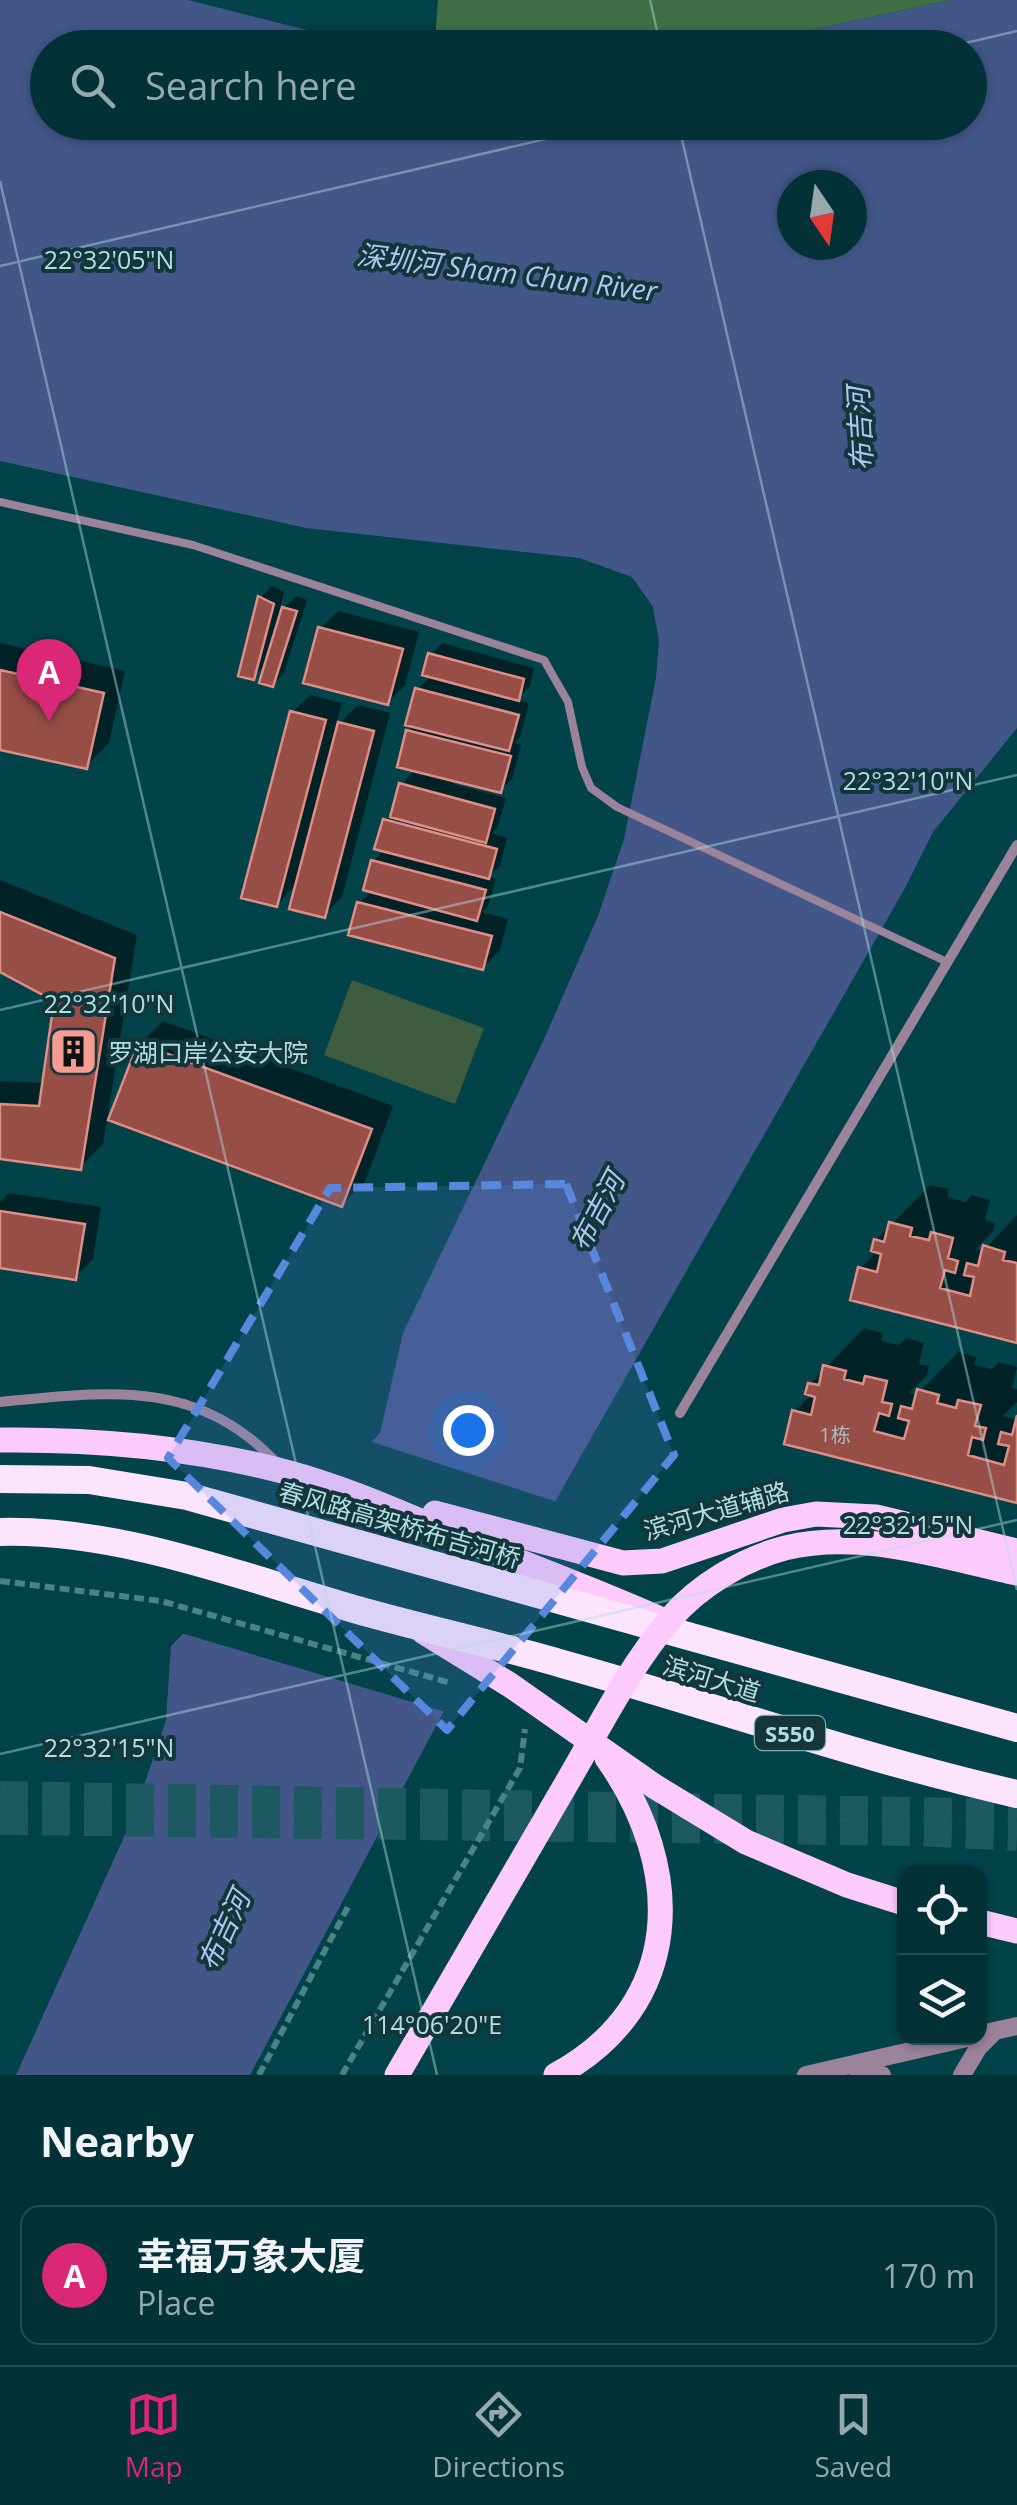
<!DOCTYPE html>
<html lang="en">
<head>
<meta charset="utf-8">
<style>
  body { margin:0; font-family:"Open Sans","Noto Sans SC",sans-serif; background:#0c3a3f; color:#f1f3f6 }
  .controls { position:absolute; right:30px; bottom:30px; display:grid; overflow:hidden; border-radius:20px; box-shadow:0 2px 8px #0004 }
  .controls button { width:90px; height:90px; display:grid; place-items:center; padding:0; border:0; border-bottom:2px solid #234d52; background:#023237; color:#f1f3f6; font:50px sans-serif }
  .compass { position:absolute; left:777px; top:170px; width:90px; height:90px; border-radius:50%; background:#023237; box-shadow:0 2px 8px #0004; rotate:167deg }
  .you { position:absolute; left:468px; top:1430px; width:35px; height:35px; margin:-25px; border:8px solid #fff; border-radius:50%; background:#1a73e8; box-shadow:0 0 0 15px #1a73e833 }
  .badge { display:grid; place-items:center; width:65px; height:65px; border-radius:50%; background:#db2777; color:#fff; font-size:32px; font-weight:700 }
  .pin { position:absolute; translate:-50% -82px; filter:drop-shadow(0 2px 5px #0008) }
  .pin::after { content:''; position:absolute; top:52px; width:35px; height:30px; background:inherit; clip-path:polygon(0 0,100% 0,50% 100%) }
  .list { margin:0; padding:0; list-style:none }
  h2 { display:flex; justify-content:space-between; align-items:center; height:130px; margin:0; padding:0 40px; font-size:42px }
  h2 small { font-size:32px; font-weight:400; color:#96aaad }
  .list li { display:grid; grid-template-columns:65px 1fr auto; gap:30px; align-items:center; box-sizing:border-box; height:140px; margin:0 20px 20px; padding:0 20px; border:2px solid #234d52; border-radius:20px }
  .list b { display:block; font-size:38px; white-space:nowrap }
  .list p { margin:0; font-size:32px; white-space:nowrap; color:#96aaad }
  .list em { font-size:32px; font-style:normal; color:#96aaad }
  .icon { flex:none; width:55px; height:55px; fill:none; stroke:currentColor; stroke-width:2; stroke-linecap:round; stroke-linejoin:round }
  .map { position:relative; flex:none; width:1017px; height:2075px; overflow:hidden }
  .search { position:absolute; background:#023237; box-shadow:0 2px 8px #0004; left:30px; right:30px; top:30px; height:110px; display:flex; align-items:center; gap:25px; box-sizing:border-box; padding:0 35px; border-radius:55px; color:#96aaad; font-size:38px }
  .sheet { height:290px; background:#023237 }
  nav { display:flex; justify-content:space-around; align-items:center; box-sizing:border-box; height:140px; border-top:2px solid #234d52; background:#023237; font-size:28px; color:#96aaad }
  nav a { display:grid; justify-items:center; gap:5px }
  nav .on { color:#db2777 }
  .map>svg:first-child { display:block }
</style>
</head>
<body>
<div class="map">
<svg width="1017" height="2075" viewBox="0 0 1017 2075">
  <rect width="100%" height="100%" fill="#024249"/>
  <!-- green -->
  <path fill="#3e5c40" d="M352,980L484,1028L455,1104L324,1055Z"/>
  <!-- forest -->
  <path fill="#406f45" d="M438,0H951L760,41L598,48H501L435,42Z"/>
  <!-- water -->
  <path fill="#425687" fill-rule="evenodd" d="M0,0H188L307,30L501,47L48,48V122H970V48L598,47L760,41L951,0H1017V728L933,832L905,888L566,1482L250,2075H16L134,1815L166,1720L171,1646L380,1433L403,1333L544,1039L598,916L624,839L656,678L659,641L653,607L632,577L579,558L306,528L0,461ZM792,185H852V245H792Z"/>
  <!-- pier -->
  <path fill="#024249" d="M366,1440L560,1503L449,1713L178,1632Z"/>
  <!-- shadow -->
  <path fill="#0007" d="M272,586L284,592L279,613L296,596L307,600L284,673L272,685L267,663L253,677L241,674L261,597Z
    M338,611L419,632L405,685L388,702L320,629Z
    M0,643L125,671L109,743L86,766L0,747Z
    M442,643L534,668L530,686L516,700L529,703L520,737L514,743L521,745L512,779L500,791L454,779L453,784L506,798L497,828L492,833L507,838L500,865L488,877L496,879L488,906L482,912L508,919L500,950L483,967L360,903L372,890L373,861L385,849V820L394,811L401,785L416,769L409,731L415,725L417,690L432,675L430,655Z
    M310,695L342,703L335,728L358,705L390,713L342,897L324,915L299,881L276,905L292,713Z
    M0,880L137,935L103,1144L80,1167L0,1157V1081L45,1083L57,999L0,969Z
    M163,1021L393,1106L365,1182L342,1204L140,1044Z
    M930,1185L949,1189L947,1197L965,1202L972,1195L990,1200L985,1220L995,1223L993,1231L976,1249L983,1251L1017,1215V1340L861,1268L878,1250L876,1240Z
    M9,1193L101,1207L93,1259L75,1277L0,1266V1202Z
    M864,1328L883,1333L881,1341L899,1345L906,1338L924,1343L919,1364L929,1366L927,1375L909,1393L917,1395L958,1352L976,1357L974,1365L992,1369L999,1362L1017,1367L1012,1388L1017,1389V1402L1003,1416L1017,1420V1500L795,1411L812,1394L810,1384Z"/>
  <!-- building -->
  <path fill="#964e47" stroke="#dd8e86" stroke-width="2.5" d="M258,596L274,604L254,680L238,676Z
    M282,607L297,611L273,687L259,683Z
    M318,627L403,649L388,705L303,683Z
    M428,653L524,679L519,701L422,675Z
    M0,670L104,693L87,769L0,750Z
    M415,688L519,715L509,751L405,725Z
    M290,711L326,720L277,907L241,898Z
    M338,722L374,731L325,918L289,909Z
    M406,730L511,756L501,793L397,767Z
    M399,783L495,809L486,843L390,817Z
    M383,819L497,849L489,879L374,849Z
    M371,860L486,890L477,921L363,890Z
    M357,902L492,936L483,970L348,935Z
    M0,912L115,958L81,1170L0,1159V1104L39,1106L54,1001L0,972Z
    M138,1043L372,1129L342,1207L108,1120Z
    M0,1211L85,1224L76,1280L0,1268Z
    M889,1222L912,1228L910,1236L929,1240L931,1232L953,1238L948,1258L958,1261L955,1273L945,1270L940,1288L970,1296L974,1277L964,1275L967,1263L978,1266L983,1245L1005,1252L1003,1260L1017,1263V1343L850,1300L858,1267L877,1272L881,1254L871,1251L874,1239L884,1242Z
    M823,1365L846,1371L844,1379L863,1384L865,1376L887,1381L882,1402L892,1404L889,1416L879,1413L874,1431L904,1439L909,1421L898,1418L901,1406L912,1409L917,1389L939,1395L937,1403L956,1408L958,1400L981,1405L975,1426L986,1428L983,1440L972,1437L968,1455L1004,1465L1009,1446L998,1444L1001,1432L1012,1435L1017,1415V1503L784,1444L792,1410L811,1415L815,1397L805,1394L808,1383L819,1385Z"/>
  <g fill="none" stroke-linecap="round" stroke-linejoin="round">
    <!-- trunk-tunnel -->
    <path stroke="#1c5960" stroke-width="28" stroke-dasharray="28 14" stroke-linecap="butt" d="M0,1795L1017,1813
      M0,1821L915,1832L1017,1837"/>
    <!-- path -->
    <path stroke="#4a8289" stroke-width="6" stroke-dasharray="10 5" stroke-linecap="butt" d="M0,1581L161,1601L451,1683
      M259,2075L349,1905
      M342,2075L520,1768L525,1729"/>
    <!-- service -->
    <path stroke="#9b839b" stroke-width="8" d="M0,502L193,545L544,660L568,702L582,767L591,788L617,807L947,962"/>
    <!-- minor -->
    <path stroke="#9b839b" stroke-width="10" d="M0,1402C106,1392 195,1377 276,1462
      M680,1413L1017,845"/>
    <!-- tertiary -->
    <path stroke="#9b839b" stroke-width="18" d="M985,2033L1017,2026
      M852,2066L882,2075
      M806,2075L967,2038
      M962,2075L978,2048L995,2031"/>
    <!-- primary -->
    <path stroke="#fccbfc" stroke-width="25" d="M0,1440C97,1439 192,1447 286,1472C347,1488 405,1515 463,1539C529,1566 595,1590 660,1619
      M435,1513L623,1563L662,1561L783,1520L816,1514L876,1517L1017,1551
      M424,1632L510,1685L654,1786L746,1842L847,1885L904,1903
      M980,1922L1017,1931
      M556,2075C685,2005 685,1868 607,1758"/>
    <!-- trunk -->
    <path stroke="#fde4fd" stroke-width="28" d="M0,1479L89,1480L187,1496L1017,1728
      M0,1532C122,1529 245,1578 361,1611C429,1630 498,1645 566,1665C717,1707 864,1759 1017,1794"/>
    <!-- primary-bridge -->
    <path stroke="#fccbfc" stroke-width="25" d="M397,2075C453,1979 509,1883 565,1786C598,1730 628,1669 670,1619C698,1586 743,1559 785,1548C861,1529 943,1557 1017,1573"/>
  </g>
  <!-- marked area -->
  <path fill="#5888dd" fill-opacity="0.2" stroke="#5888dd" stroke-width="8" stroke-dasharray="20 12" stroke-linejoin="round" d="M566,1184L674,1455L447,1730L168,1458L330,1188Z"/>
  <!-- ticks -->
  <path fill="none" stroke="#b0dee5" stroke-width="2.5" stroke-opacity="0.45" d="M650,0L661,48M944,48L1017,31M678,122L1017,1590M0,181L437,2075M0,266L619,122M0,1010L1017,775M0,1754L1017,1520"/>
  <!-- icons -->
  <defs>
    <symbol id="building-square" viewBox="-11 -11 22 22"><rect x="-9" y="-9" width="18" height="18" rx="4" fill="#f59c93" stroke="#14353a"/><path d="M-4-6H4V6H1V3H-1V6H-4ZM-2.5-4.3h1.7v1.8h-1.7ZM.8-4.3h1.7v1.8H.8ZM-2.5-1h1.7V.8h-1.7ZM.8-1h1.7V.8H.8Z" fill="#111"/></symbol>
  </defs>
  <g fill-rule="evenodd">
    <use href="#building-square" x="46" y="1024" width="55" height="55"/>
  </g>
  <g text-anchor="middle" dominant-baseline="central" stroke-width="8" stroke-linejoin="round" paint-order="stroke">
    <!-- number labels -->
    <g font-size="20" fill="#aababe">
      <text x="835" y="1434">1栋</text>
    </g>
    <!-- shield labels -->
    <rect fill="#14353a" stroke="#81abb2" stroke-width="2.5" x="755" y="1716" width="70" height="34" rx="8"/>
    <g font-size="22" font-weight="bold" fill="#b0dee5">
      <text x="790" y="1733">S550</text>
    </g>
    <!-- poi labels -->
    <g font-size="25" fill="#b0dee5" stroke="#14353a" text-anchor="start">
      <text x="108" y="1052">罗湖口岸公安大院</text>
    </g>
    <!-- street labels -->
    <g font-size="25" fill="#b0dee5" stroke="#14353a">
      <text transform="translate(716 1510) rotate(-16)">滨河大道辅路</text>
      <text transform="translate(400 1524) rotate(16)">春风路高架桥布吉河桥</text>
      <text transform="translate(712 1678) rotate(17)">滨河大道</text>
    </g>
    <!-- water labels -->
    <g font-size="28" font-style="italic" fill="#b1c5f3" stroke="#14353a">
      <text transform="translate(507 272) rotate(7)">深圳河 Sham Chun River</text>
      <text transform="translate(859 429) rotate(-93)">布吉河</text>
      <text transform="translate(596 1211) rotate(-62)">布吉河</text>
      <text transform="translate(223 1930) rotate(-65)">布吉河</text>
    </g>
  </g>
  <g font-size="25" text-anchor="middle" fill="#b0dee5" stroke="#14353a" stroke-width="8" stroke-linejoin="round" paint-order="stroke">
    <text x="109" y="269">22°32'05"N</text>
    <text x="908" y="790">22°32'10"N</text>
    <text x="109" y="1013">22°32'10"N</text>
    <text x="908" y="1534">22°32'15"N</text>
    <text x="109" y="1757">22°32'15"N</text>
    <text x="432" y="2034">114°06'20"E</text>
  </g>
</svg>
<div class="controls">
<button><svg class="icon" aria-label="locate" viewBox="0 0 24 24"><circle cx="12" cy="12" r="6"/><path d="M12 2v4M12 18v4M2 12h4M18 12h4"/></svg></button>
<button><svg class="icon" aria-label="layers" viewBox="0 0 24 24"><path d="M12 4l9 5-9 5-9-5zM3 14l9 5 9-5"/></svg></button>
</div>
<svg class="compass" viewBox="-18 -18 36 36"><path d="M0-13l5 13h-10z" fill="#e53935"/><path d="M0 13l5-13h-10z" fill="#96aaad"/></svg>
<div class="you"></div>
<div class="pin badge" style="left:49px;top:721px">A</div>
<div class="search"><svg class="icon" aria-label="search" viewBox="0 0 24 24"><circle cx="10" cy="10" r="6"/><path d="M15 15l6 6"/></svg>Search here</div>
</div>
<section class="sheet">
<h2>Nearby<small></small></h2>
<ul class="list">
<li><span class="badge">A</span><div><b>幸福万象大厦</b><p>Place</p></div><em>170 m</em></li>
</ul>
</section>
<nav>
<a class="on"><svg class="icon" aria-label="map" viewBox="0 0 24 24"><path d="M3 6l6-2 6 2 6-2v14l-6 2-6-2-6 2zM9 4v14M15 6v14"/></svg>Map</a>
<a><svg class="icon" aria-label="directions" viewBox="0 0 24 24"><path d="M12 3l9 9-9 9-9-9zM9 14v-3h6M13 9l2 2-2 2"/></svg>Directions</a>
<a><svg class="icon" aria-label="saved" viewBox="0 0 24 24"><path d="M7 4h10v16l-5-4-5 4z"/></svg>Saved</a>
</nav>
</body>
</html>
